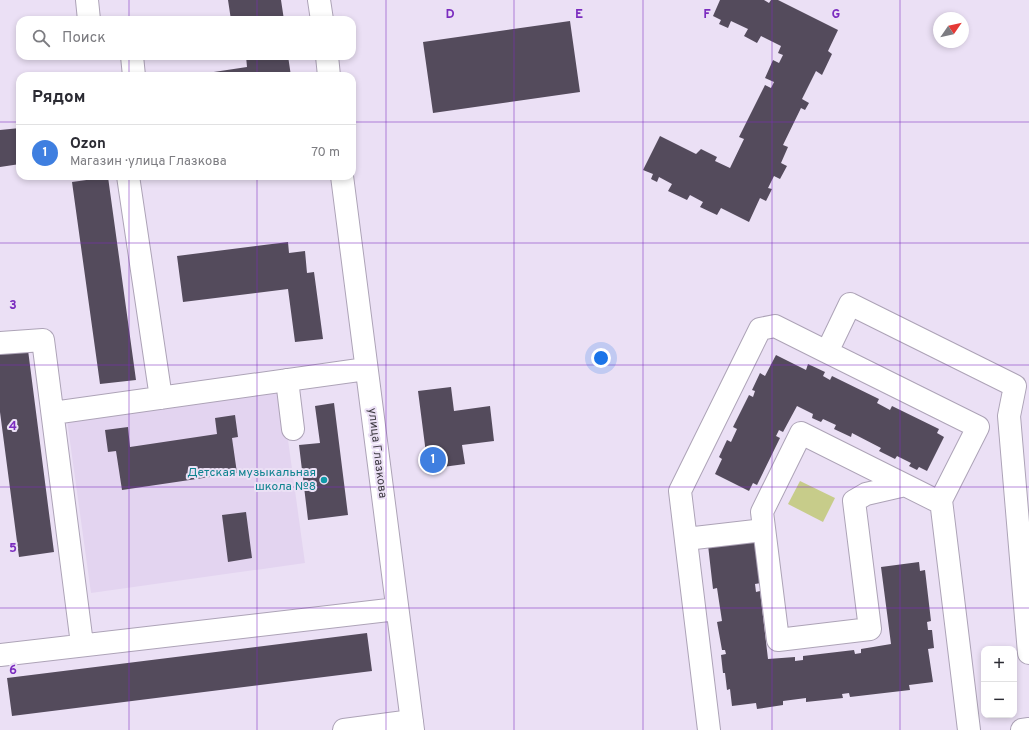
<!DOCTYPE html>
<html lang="ru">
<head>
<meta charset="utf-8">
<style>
  body { margin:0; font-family:Overpass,sans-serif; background:#f2f2f3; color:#2b2b33 }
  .controls { position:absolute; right:12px; bottom:12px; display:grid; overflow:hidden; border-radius:8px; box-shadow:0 2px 6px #0003 }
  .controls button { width:36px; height:36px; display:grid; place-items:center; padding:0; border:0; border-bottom:1px solid #e1e1e2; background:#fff; color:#2b2b33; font:20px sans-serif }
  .compass { position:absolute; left:933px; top:12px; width:36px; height:36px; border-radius:50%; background:#fff; box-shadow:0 2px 6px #0003; rotate:56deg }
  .you { position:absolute; left:601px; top:358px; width:14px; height:14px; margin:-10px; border:3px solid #fff; border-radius:50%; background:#1a73e8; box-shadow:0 0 0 6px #1a73e833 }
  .badge { display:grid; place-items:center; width:26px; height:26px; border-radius:50%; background:#992d8f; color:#fff; font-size:13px; font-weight:700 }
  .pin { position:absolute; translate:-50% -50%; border:2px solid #fff; box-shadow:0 1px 4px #0006 }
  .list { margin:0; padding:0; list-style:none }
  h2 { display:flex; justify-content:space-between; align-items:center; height:52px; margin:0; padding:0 16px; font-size:17px }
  h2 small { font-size:13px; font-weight:400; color:#7c7c81 }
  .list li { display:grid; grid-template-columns:26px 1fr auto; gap:12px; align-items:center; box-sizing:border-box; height:56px; padding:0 16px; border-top:1px solid #e1e1e2 }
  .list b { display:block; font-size:15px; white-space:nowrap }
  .list p { margin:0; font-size:13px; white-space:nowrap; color:#7c7c81 }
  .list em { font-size:13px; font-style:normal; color:#7c7c81 }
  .icon { flex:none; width:22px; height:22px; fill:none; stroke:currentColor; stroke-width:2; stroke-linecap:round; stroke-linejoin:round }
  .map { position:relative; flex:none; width:1029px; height:730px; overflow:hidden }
  .search { position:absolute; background:#fff; box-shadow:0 2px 6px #0003; left:16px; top:16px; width:340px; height:44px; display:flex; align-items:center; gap:10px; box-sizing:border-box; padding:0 14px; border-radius:12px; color:#7c7c81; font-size:15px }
  .panel { position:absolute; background:#fff; box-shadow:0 2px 6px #0003; left:16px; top:72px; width:340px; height:108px; border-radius:12px }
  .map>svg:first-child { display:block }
</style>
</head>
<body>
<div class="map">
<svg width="1029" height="730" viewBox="0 0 1029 730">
  <rect width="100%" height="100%" fill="#ebe0f5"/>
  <!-- built -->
  <path fill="#e3d4f0" d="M281,389L305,563L91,593L67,420Z"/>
  <!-- green -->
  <path fill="#c7cc8a" d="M800,481L835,498L823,522L788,504Z"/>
  <!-- building -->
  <path fill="#544b5c" d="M228,0H281L284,20H231Z
    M720,0H764L769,3L771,0H778L838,30L828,51L832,54L822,75L816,71L802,99L809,103L805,110L801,108L783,145L788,147L781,163L787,166L780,179L774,176L768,188L772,189L766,201L760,198L749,222L721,208L717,215L700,207L703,202L690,195L687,200L668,191L672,184L659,177L657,182L651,179L653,174L643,170L660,136L696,154L701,149L717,157L715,161L730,168L744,139L739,137L765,85L771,88L774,82L765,78L773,60L779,63L783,55L778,53L781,46L761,36L757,43L744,36L748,29L731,21L728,28L719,24L721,20L713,16Z
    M570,21L580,92L433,113L423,42Z
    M246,56H288L291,76H187L247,67Z
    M20,128V164L0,167V130Z
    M108,177L136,380L100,384L72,182Z
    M288,242L289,253L305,251L307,273L314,272L323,339L295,342L288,289L183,302L177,256Z
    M28,350L54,552L19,557L0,412V354Z
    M776,355L806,370L808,364L825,372L823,376L830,380L832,376L879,399L877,403L890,410L892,406L939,429L937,433L944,437L927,471L919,467L917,470L909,466L911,463L897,456L895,459L879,451L881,448L852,433L851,437L834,429L836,425L823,419L821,422L812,418L813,414L797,406L783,432L779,430L776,436L780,438L757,485L753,483L749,491L715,474L722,459L719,457L727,440L731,442L737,429L733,427L749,395L753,397L755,391L752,390L760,373L765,376Z
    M451,387L454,411L490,406L494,441L462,445L465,464L428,469L418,391Z
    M334,403L348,515L308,520L299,445L320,443L315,406Z
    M235,415L238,437L232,438L237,473L122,490L116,451L108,452L105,430L128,427L130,447L217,434L215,418Z
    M246,512L252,558L228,562L222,515Z
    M755,540L761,583L755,584L756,592L760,591L768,659L795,657V661L803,660V656L854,650L855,654L861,653V649L891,644L881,567L919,562L920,571L925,570L931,621L927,622L928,630H932L934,648L928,649L933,682L909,685L910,690L850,697L849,693L842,694L843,698L806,702V698L783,701V705L757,709L756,703L732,706L730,689L727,690L725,673H723L721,655L726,654L725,650H722L717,622L722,621L717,588L713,589L708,545Z
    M367,633L372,671L12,716L7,678Z"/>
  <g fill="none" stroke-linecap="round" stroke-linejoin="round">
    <defs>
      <path id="minor" d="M87,0L89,20
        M319,0L322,20
        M132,56L134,76
        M327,56L329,76
        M128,176L161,398
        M342,176L413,730
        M0,343L43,340L82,644
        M287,380L293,429
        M53,413L366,369
        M905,485L866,494L854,501L870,629L778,640L762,512L801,433L941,503
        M686,539L764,530
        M0,655L397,609
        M344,730L412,721
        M709,730L680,491L760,329L775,326L827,352
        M969,730L941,500L978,427L827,352L850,304L1015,386L1009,416L1029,653
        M1022,730L1029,729"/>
    </defs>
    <!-- minor casing -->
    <use href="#minor" stroke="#ada3b7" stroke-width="24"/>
    <!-- minor -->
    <use href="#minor" stroke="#fff" stroke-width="22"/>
  </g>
  <!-- grid -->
  <path fill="none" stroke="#7b2cbf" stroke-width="1" stroke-opacity="0.55" d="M129,0V20M257,0V20M386,0V730M514,0V730M643,0V730M772,0V730M900,0V730M129,56V76M257,56V76M0,122H20M352,122H1029M129,176V730M257,176V730M0,243H1029M0,365H1029M0,487H1029M0,608H1029"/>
  <!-- markers -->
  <circle fill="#0f9aa8" stroke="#ebe0f5" stroke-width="1.5" cx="324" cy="480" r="4"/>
  <g text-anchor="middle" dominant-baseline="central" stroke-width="4" stroke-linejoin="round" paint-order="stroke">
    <!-- street labels -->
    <g font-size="12" fill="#3f3b43" stroke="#ebe0f5">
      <text transform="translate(377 453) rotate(83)">улица Глазкова</text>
    </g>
    <!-- culture labels -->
    <g font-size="12" fill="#0d838f" stroke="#ebe0f5" text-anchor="end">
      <text x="316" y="473">Детская музыкальная<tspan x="316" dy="14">школа №8</tspan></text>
    </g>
  </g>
  <g font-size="13" text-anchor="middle" font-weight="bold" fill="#7b2cbf" stroke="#ebe0f5" stroke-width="4" stroke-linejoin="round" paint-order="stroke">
    <text x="450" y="18">D</text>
    <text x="579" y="18">E</text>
    <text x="707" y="18">F</text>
    <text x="836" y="18">G</text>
    <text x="13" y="309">3</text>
    <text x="13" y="430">4</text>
    <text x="13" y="552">5</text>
    <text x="13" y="674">6</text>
  </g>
</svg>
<div class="controls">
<button>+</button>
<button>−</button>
</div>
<svg class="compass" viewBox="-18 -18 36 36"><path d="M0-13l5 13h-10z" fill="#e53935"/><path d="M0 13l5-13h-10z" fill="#7c7c81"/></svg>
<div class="you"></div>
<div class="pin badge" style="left:433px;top:460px;background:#3f7fe0">1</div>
<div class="search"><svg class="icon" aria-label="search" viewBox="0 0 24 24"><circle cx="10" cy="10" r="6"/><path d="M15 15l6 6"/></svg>Поиск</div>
<section class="panel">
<h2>Рядом<small></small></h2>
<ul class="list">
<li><span class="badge" style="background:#3f7fe0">1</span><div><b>Ozon</b><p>Магазин · улица Глазкова</p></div><em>70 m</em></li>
</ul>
</section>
</div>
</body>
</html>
